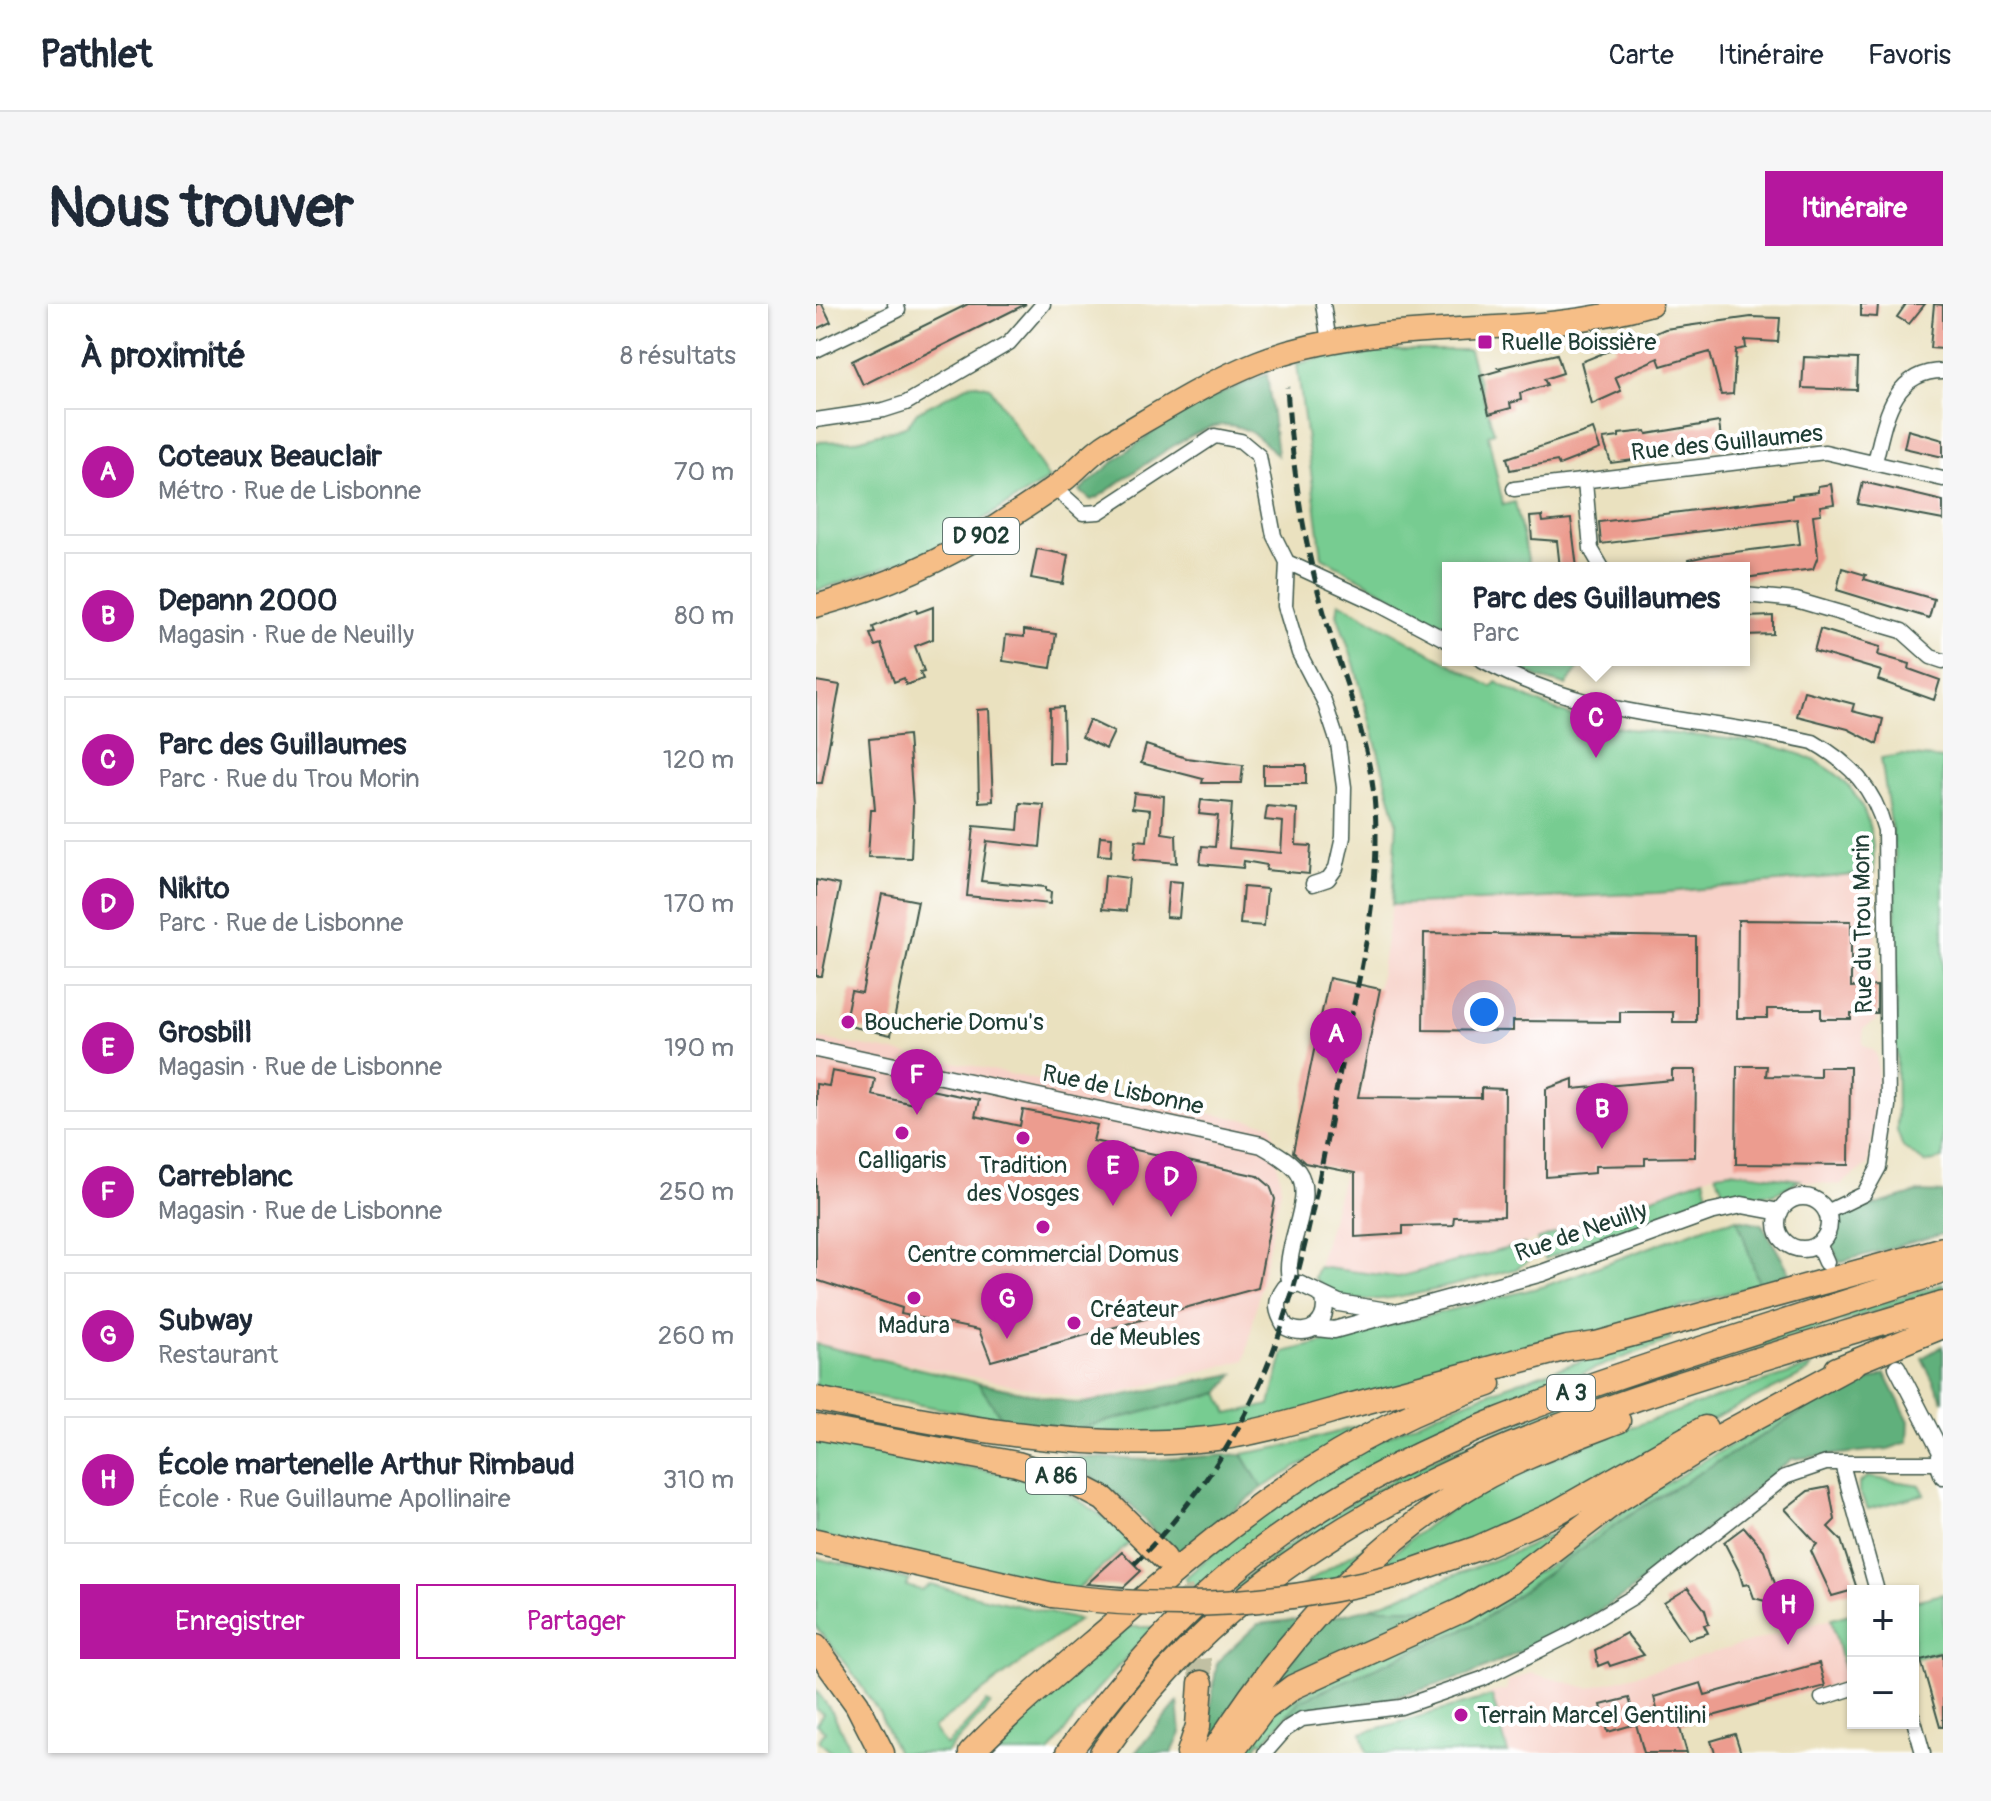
<!DOCTYPE html>
<html lang="fr">
<head>
<meta charset="utf-8">
<style>
  body { margin:0; font-family:Pangolin,sans-serif; background:#f6f6f7; color:#1f2937 }
  .controls { position:absolute; right:24px; bottom:24px; display:grid; overflow:hidden; border-radius:0px; box-shadow:0 2px 6px #0004 }
  .controls button { width:72px; height:72px; display:grid; place-items:center; padding:0; border:0; border-bottom:2px solid #e0e1e3; background:#fff; color:#1f2937; font:40px sans-serif }
  .you { position:absolute; left:668px; top:708px; width:28px; height:28px; margin:-20px; border:6px solid #fff; border-radius:50%; background:#1a73e8; box-shadow:0 0 0 12px #1a73e833 }
  .badge { display:grid; place-items:center; width:52px; height:52px; border-radius:50%; background:#b5179e; color:#fff; font-size:26px; font-weight:700 }
  .pin { position:absolute; translate:-50% -66px; filter:drop-shadow(0 2px 4px #0008) }
  .pin::after { content:''; position:absolute; top:42px; width:28px; height:24px; background:inherit; clip-path:polygon(0 0,100% 0,50% 100%) }
  .popup { position:absolute; left:626px; top:258px; width:308px; height:104px; box-sizing:border-box; display:grid; place-content:center; border-radius:0px; background:#fff; filter:drop-shadow(0 2px 6px #0005); font-size:26px; white-space:nowrap; color:#747a83 }
  .popup b { font-size:30px; color:#1f2937 }
  .popup::after { content:''; position:absolute; left:50%; top:100%; margin-left:-16px; border:16px solid transparent; border-top-color:#fff }
  .list { margin:0; padding:0; list-style:none }
  h2 { display:flex; justify-content:space-between; align-items:center; height:104px; margin:0; padding:0 32px; font-size:34px }
  h2 small { font-size:26px; font-weight:400; color:#747a83 }
  .list li { display:grid; grid-template-columns:52px 1fr auto; gap:24px; align-items:center; box-sizing:border-box; height:128px; margin:0 16px 16px; padding:0 16px; border:2px solid #e0e1e3; border-radius:0px }
  .list b { display:block; font-size:30px; white-space:nowrap }
  .list p { margin:0; font-size:26px; white-space:nowrap; color:#747a83 }
  .list em { font-size:26px; font-style:normal; color:#747a83 }
  .actions { display:flex; gap:16px; padding:24px 32px }
  .actions a { flex:1; padding:18px 0; border:2px solid #b5179e; border-radius:0px; text-align:center; font-size:28px; color:#b5179e }
  .actions .main { background:#b5179e; color:#fff }
  .map { position:relative; flex:none; width:1127px; height:1449px; overflow:hidden; border-radius:0px }
  header { display:flex; align-items:center; gap:48px; box-sizing:border-box; height:112px; padding:0 40px; background:#fff; border-bottom:2px solid #e0e1e3 }
  header strong { font-size:38px }
  nav { display:flex; gap:44px; margin-inline-start:auto; font-size:28px }
  .intro { display:flex; align-items:center; justify-content:space-between; box-sizing:border-box; height:192px; padding:0 48px }
  h1 { margin:0; font-size:56px }
  .button { padding:20px 36px; border-radius:0px; background:#b5179e; color:#fff; font-size:28px; font-weight:700 }
  main { display:flex; gap:48px; padding:0 48px }
  aside { flex:1; background:#fff; border-radius:0px; box-shadow:0 2px 6px #0004 }
  .map>svg:first-child { display:block }
</style>
</head>
<body>
<header>
<strong>Pathlet</strong>
<nav><a>Carte</a><a>Itinéraire</a><a>Favoris</a></nav>
</header>
<div class="intro"><h1>Nous trouver</h1><a class="button">Itinéraire</a></div>
<main>
<aside>
<h2>À proximité<small>8 résultats</small></h2>
<ul class="list">
<li><span class="badge">A</span><div><b>Coteaux Beauclair</b><p>Métro · Rue de Lisbonne</p></div><em>70 m</em></li>
<li><span class="badge">B</span><div><b>Depann 2000</b><p>Magasin · Rue de Neuilly</p></div><em>80 m</em></li>
<li><span class="badge">C</span><div><b>Parc des Guillaumes</b><p>Parc · Rue du Trou Morin</p></div><em>120 m</em></li>
<li><span class="badge">D</span><div><b>Nikito</b><p>Parc · Rue de Lisbonne</p></div><em>170 m</em></li>
<li><span class="badge">E</span><div><b>Grosbill</b><p>Magasin · Rue de Lisbonne</p></div><em>190 m</em></li>
<li><span class="badge">F</span><div><b>Carreblanc</b><p>Magasin · Rue de Lisbonne</p></div><em>250 m</em></li>
<li><span class="badge">G</span><div><b>Subway</b><p>Restaurant</p></div><em>260 m</em></li>
<li><span class="badge">H</span><div><b>École martenelle Arthur Rimbaud</b><p>École · Rue Guillaume Apollinaire</p></div><em>310 m</em></li>
</ul>
<div class="actions"><a class="main">Enregistrer</a><a>Partager</a></div>
</aside>
<div class="map">
<svg width="1127" height="1449" viewBox="0 0 1127 1449">
  <rect width="100%" height="100%" fill="#fff"/>
  <filter id="ink" filterUnits="userSpaceOnUse"><feTurbulence type="fractalNoise" baseFrequency=".0125" numOctaves="2"/><feDisplacementMap in="SourceGraphic" scale="16" xChannelSelector="R" yChannelSelector="G"/><feConvolveMatrix kernelMatrix="1 2 1 2 8 2 1 2 1" color-interpolation-filters="sRGB"/></filter>
  <filter id="wash" filterUnits="userSpaceOnUse"><feTurbulence type="fractalNoise" baseFrequency=".006" numOctaves="4" result="noise"/><feDisplacementMap in="SourceGraphic" scale="32" xChannelSelector="R" yChannelSelector="G"/><feGaussianBlur stdDeviation="1.8" result="paint"/><feColorMatrix in="noise" values="0 0 0 0 0 0 0 0 0 0 0 0 0 0 0 0 0 1.4 0 .05"/><feComposite in="paint" operator="in"/></filter>
  <g filter="url(#wash)">
    <rect width="100%" height="100%" fill="#eae1bf"/>
    <!-- built -->
    <path fill="#f7d1c8" d="M1058,569V579L1054,581V596L1059,597V606L1056,607L1059,611L1062,709L1061,716L1047,725V741L1058,747L1061,753L1062,793L1058,799L1060,810L1052,860L1024,881L903,868L721,936L582,973L502,963L535,845L576,601L841,589Z
      M0,734L154,761L306,795L456,820L465,884L429,1056L272,1097L0,1040Z
      M1015,1315L1031,1378L863,1420L871,1449H692L673,1389L690,1386L693,1377L715,1369L773,1384Z"/>
    <!-- green -->
    <path fill="#77cc91" stroke="#4b8462" stroke-width="2" d="M538,46L545,52L564,46H653L678,128L672,131L687,201L699,198L714,264H632V324L506,253L481,60Z
      M157,79L174,83L233,175L113,248L0,287V138L38,137L91,122L101,108Z
      M523,298L676,383L680,378C717,398 753,414 794,422C899,442 1063,414 1058,569L841,589L576,601L581,517L538,359L521,310Z
      M690,356H765L766,360L750,381L723,374Z
      M1085,451L1127,455V855L1109,859L1087,843L1081,827L1079,548L1065,454Z
      M914,867L984,876L958,890H908L900,869Z
      M888,874L893,894L729,955L721,936Z
      M922,915L943,980L760,1035L439,1122L351,1132L256,1126L403,1089L412,1110L454,1101L468,1048L729,982L894,921Z
      M708,940L712,957L700,965C660,974 552,1010 517,990C510,986 504,979 498,974L502,963L582,973Z
      M1127,980V986C884,1064 622,1124 421,1289L416,1284C458,1252 500,1219 545,1193C722,1092 934,1041 1127,980Z
      M853,1032L855,1036C678,1102 521,1160 378,1287L369,1274C393,1253 417,1230 442,1210C562,1122 710,1070 853,1032Z
      M0,1040L162,1079L187,1116L0,1082Z
      M996,1062L992,1068L867,1130L663,1239L549,1273C577,1251 604,1224 635,1206C747,1139 874,1104 996,1062Z
      M1035,1075L1036,1084L999,1100L813,1211L662,1319L483,1397L447,1439L444,1436L435,1449H426L461,1404L740,1258L814,1203L887,1157Z
      M559,1117L446,1184L426,1150L476,1141Z
      M0,1137L220,1175C258,1190 286,1210 316,1237L259,1287L0,1231Z
      M1051,1173L1104,1181L1109,1190L1052,1205L1043,1188V1179Z
      M779,1207L689,1274L631,1304H554L711,1243Z
      M599,1211L522,1279L488,1280Z
      M0,1254L94,1276L90,1282L105,1286L114,1281L263,1316L117,1424L130,1442L171,1398L175,1400L130,1449H81L64,1410L32,1362L0,1323Z
      M1127,1290V1347L1097,1355V1297Z
      M1037,1309V1376L1031,1378L1015,1315Z
      M309,1323H338L276,1391L233,1449H173Z
      M353,1343L358,1348L273,1449H263Z
      M0,1386L16,1408L36,1449H16L3,1437L9,1427L0,1420L7,1410L0,1405Z
      M676,1392L692,1449H551L546,1429Z"/>
    <!-- forest -->
    <path fill="#61b07b" stroke="#407658" stroke-width="2" d="M451,70L461,151C446,135 431,121 408,121C378,121 308,176 282,193L275,196L264,187C327,130 371,101 451,70Z
      M1103,888L1127,889V930L1023,958C1013,939 1016,928 1026,911Z
      M922,915L946,920L974,969L943,980Z
      M1127,1042V1097L1106,1054Z
      M418,1070L403,1089L256,1126L187,1116L162,1079L263,1100Z
      M1069,1070L1093,1117L1092,1138L1072,1145L976,1155L811,1290L744,1330L651,1372L573,1395L471,1411L483,1397L662,1319L813,1211L999,1100Z
      M426,1150L446,1184L360,1252L313,1199L246,1152L332,1156Z
      M554,1304H631L442,1397L509,1315Z
      M492,1314L400,1431L391,1427L401,1358L442,1320Z
      M362,1398L365,1429L356,1449H319Z"/>
    <g id="blocks">
      <!-- building -->
      <path fill="#ec9c8f" d="M0,0H6L15,18L0,25Z
        M152,0H210L47,81L36,57Z
        M1045,0H1062L1061,13L1045,12Z
        M1090,0H1109L1093,20L1081,13Z
        M1118,0L1127,1V45L1114,44Z
        M935,13L964,14L962,38L929,36L930,44L920,46L917,90L905,91L894,48L845,62L842,54L799,73L805,87L776,100L765,58L800,44L798,39L812,32L815,40L849,25Z
        M741,50L747,69L728,75L731,81L704,89L705,96L694,99L695,104L673,110L664,72L685,66L682,64Z
        M988,53L1042,55L1041,86L986,84Z
        M903,118L906,144L795,159L787,135L803,133V130L830,127L831,130Z
        M777,125L784,145L743,161L741,157L694,166L691,154Z
        M1092,126L1127,136V153L1088,144Z
        M1047,178L1127,197V216L1042,200Z
        M1015,180L1018,200L1004,202L1005,210L997,211L1002,252L997,265L928,274V264H873L872,256L895,251L984,240L981,215L785,240L783,218L976,194V191L1002,188V182Z
        M726,212L727,218L755,215L761,264H744L741,237L716,235L714,213Z
        M221,245L252,251L247,280L215,274Z
        M1026,264L1050,271L1048,275L1118,295L1113,314L1021,286Z
        M117,303V335L99,342L108,367L104,368L107,375L90,381L88,374L78,378L65,340L59,342L54,330L59,329L57,323L100,305L101,309Z
        M957,312V330L928,331V313Z
        M1004,325L1064,343L1062,351L1094,360L1093,365L1124,376L1118,396L1062,376L1065,367L998,347Z
        M208,326L240,330L235,364L187,357L190,331L208,333Z
        M0,377L24,381L6,479H0Z
        M988,387L1038,400L1036,407L1067,415L1061,440L1032,425L981,412Z
        M247,403L248,459H233L234,404Z
        M173,405L177,497L163,498L161,406Z
        M273,416L298,428L290,445L266,433Z
        M92,431L97,502L95,554L52,553L55,506H59L53,435Z
        M330,441L370,454L427,461L425,479H386L387,475L325,459Z
        M447,461H490V480H447Z
        M318,489L348,492L346,529L360,531L361,559L318,555L320,536L331,537L334,506L316,504Z
        M385,496L416,499L413,544L465,549L467,518L449,516L451,502L481,505L480,541L495,542L493,570L450,566L451,561L428,557L427,564L384,560L386,542L399,543L402,512L383,510Z
        M204,499L228,501L224,543L171,537L165,577L230,583V587L235,588L234,600L151,592L158,522L202,526Z
        M284,532L296,533L295,552L282,551Z
        M289,571L313,574L310,607L286,605Z
        M0,576L24,581L6,672H0Z
        M353,577L366,578L363,614L350,613Z
        M427,583L451,585L448,622L424,620Z
        M66,590L102,597L75,731L28,721L35,687L46,689Z
        M922,616L1035,617V683L1061,682V709H1035V715H1005V705H951V714H921Z
        M608,629L880,633V718H857V708H804V718L697,717V727L607,726Z
        M513,674L564,685L542,793L665,794V784L689,785L688,912L638,913L637,921L587,922V930L539,933V869L489,859L477,848Z
        M921,762H951L950,772L1004,773V763H1034L1033,861L920,860Z
        M856,766H880L879,853L829,854V861L779,862V869L730,873V785L757,775V785L856,776Z
        M16,767L59,775L56,791L102,801L105,784L139,791L163,796L159,812L204,822L207,806L248,814L281,821L277,837L442,872L454,882L459,895L442,984L175,1057L163,1026L85,1010L86,1004L0,976V780L13,782Z
        M1013,1183L1019,1216L1012,1223L1025,1236L1041,1285L1016,1292L995,1247L1001,1240L969,1205L992,1187Z
        M928,1223L948,1246L962,1289L956,1299L938,1294L933,1280L927,1281L923,1267L908,1238Z
        M306,1248L325,1267L308,1283L271,1280Z
        M872,1284L889,1306L893,1320L888,1321L892,1329L872,1335L848,1299Z
        M810,1329L828,1351L794,1362L792,1358L782,1362L779,1346Z
        M1127,1350V1423H1124L1105,1356Z
        M1003,1359L1009,1382L863,1421L871,1449H828L820,1420L792,1428L785,1401L813,1394L818,1412L841,1405L838,1393L885,1379L889,1391Z
        M919,1430L925,1449H899L895,1437Z"/>
    </g>
  </g>
  <g filter="url(#ink)">
    <use href="#blocks" fill-opacity="0" stroke="#3d5649" stroke-width="2"/>
    <g fill="none" stroke-linecap="round" stroke-linejoin="round">
      <!-- tertiary-tunnel -->
      <path stroke="#c1c0a3" stroke-width="16" stroke-dasharray="16 8" stroke-linecap="butt" d="M1034,991L1081,1063"/>
      <!-- motorway-tunnel -->
      <path stroke="#c1c0a3" stroke-width="24" stroke-dasharray="24 12" stroke-linecap="butt" d="M348,1254C373,1295 382,1331 385,1379"/>
      <defs>
        <path id="minor" d="M507,0L513,38
          M0,46L82,6L79,0
          M0,116L68,106L90,99L193,39L227,0
          M1059,158C1069,118 1075,67 1127,67
          M769,178L775,245L786,264
          M698,185L1009,148L1127,175
          M248,192L267,209L283,208L399,132L425,137L443,152L458,232L471,258L469,302L483,349L508,397L522,439L528,483L527,533L520,564L512,575L497,580
          M471,258L564,301L632,337
          M928,291L980,296L1086,327L1115,353L1127,357
          M666,356C774,416 880,412 997,438C1034,459 1058,484 1069,526L1072,802L1063,863L1048,890L1011,908
          M1026,1160L1061,1287
          M1006,1394L1037,1384
          M1097,1413L1107,1449
          M449,1449L470,1425L486,1415L585,1403L666,1375L750,1333L817,1293L969,1173L1010,1159H1122"/>
        <path id="tertiary" d="M0,745L446,841C457,848 474,857 482,868C501,896 464,946 475,980
          M961 919a26 26 0 1 1 52 0a26 26 0 1 1-52 0Z
          M1002,940L1010,958
          M508,994C513,1019 494,1035 470,1023C461,1008 458,999 469,984L483,980L523,999L577,1008
          M501,1024L518,1026L726,969L894,908L926,901L964,908
          M1081,1063L1125,1148
          M1127,1143L1122,1159L1127,1172"/>
        <path id="primary" d="M0,302C64,284 126,258 182,221C203,207 226,193 247,177C262,165 276,148 293,138C342,110 389,79 442,58C569,9 707,39 835,0"/>
        <path id="motorway" d="M1021,1065L1127,1022
          M0,1095C124,1120 265,1149 392,1135C440,1130 487,1115 533,1102C606,1083 678,1063 751,1044L780,1040L1127,945
          M0,1123L201,1160L252,1176L288,1195L348,1254
          M0,1237L237,1291
          M590,1269L662,1244L736,1211L889,1124
          M0,1343L41,1400L66,1449
          M155,1449C199,1403 248,1363 296,1322C412,1220 524,1129 673,1080
          M252,1449C317,1358 397,1274 492,1213C612,1134 754,1087 891,1043C970,1018 1048,992 1127,967
          M286,1449C478,1169 822,1094 1127,1000
          M373,1449L382,1422L385,1379
          M397,1449C460,1349 541,1254 641,1190C691,1158 747,1138 802,1117
          M415,1449L447,1406L477,1383L646,1306L697,1276L803,1195L903,1133L1036,1061"/>
      </defs>
      <!-- minor casing -->
      <use href="#minor" stroke="#3d5649" stroke-width="17"/>
      <!-- tertiary casing -->
      <use href="#tertiary" stroke="#3d5649" stroke-width="19"/>
      <!-- primary casing -->
      <use href="#primary" stroke="#3d5649" stroke-width="25"/>
      <!-- motorway casing -->
      <use href="#motorway" stroke="#3d5649" stroke-width="27"/>
      <!-- minor -->
      <use href="#minor" stroke="#fff" stroke-width="14"/>
      <!-- tertiary -->
      <use href="#tertiary" stroke="#fff" stroke-width="16"/>
      <!-- primary -->
      <use href="#primary" stroke="#f6be87" stroke-width="22"/>
      <!-- motorway -->
      <use href="#motorway" stroke="#f6be87" stroke-width="24"/>
      <!-- rail -->
      <path stroke="#1f3d34" stroke-width="5" stroke-dasharray="12 6" stroke-linecap="butt" d="M318,1260C471,1108 486,958 526,757C544,669 567,582 558,492C551,428 524,367 507,305C486,232 476,159 471,83"/>
      <defs>
        <path id="motorway-bridge" d="M237,1291C358,1308 472,1301 590,1269"/>
      </defs>
      <!-- motorway-bridge casing -->
      <use href="#motorway-bridge" stroke="#3d5649" stroke-width="27" stroke-linecap="butt"/>
      <!-- motorway-bridge -->
      <use href="#motorway-bridge" stroke="#f6be87" stroke-width="24"/>
    </g>
  </g>
  <!-- markers -->
  <g fill="#b5179e" stroke="#fff" stroke-width="3">
    <rect x="661" y="30" width="16" height="16" rx="4"/>
    <circle cx="32" cy="718" r="8"/>
    <circle cx="86" cy="829" r="8"/>
    <circle cx="207" cy="834" r="8"/>
    <circle cx="227" cy="923" r="8"/>
    <circle cx="98" cy="994" r="8"/>
    <circle cx="258" cy="1019" r="8"/>
    <circle cx="645" cy="1411" r="8"/>
  </g>
  <g text-anchor="middle" dominant-baseline="central" stroke-width="8" stroke-linejoin="round" paint-order="stroke">
    <!-- shield labels -->
    <g fill="#fff" stroke="#627771" stroke-width="2">
      <rect x="127" y="214" width="76" height="36" rx="6"/>
      <rect x="731" y="1071" width="48" height="36" rx="6"/>
      <rect x="210" y="1154" width="60" height="36" rx="6"/>
    </g>
    <g font-size="22" font-weight="bold" fill="#1f3d34">
      <text x="165" y="232">D 902</text>
      <text x="755" y="1089">A 3</text>
      <text x="240" y="1172">A 86</text>
    </g>
    <!-- poi labels -->
    <g font-size="24" fill="#1f3d34" stroke="#fff" text-anchor="start">
      <text x="685" y="38">Ruelle Boissière</text>
      <text x="48" y="718">Boucherie Domu's</text>
      <text x="86" y="856" text-anchor="middle">Calligaris</text>
      <text x="207" y="861" text-anchor="middle">Tradition<tspan x="207" dy="28">des Vosges</tspan></text>
      <text x="227" y="950" text-anchor="middle">Centre commercial Domus</text>
      <text x="274" y="1005">Créateur<tspan x="274" dy="28">de Meubles</tspan></text>
      <text x="98" y="1021" text-anchor="middle">Madura</text>
      <text x="661" y="1411">Terrain Marcel Gentilini</text>
    </g>
    <!-- street labels -->
    <g font-size="24" fill="#1f3d34" stroke="#fff">
      <text transform="translate(911 139) rotate(-6)">Rue des Guillaumes</text>
      <text transform="translate(1047 620) rotate(-91)">Rue du Trou Morin</text>
      <text transform="translate(307 786) rotate(12)">Rue de Lisbonne</text>
      <text transform="translate(765 928) rotate(-19)">Rue de Neuilly</text>
    </g>
  </g>
</svg>
<div class="controls">
<button>+</button>
<button>−</button>
</div>
<div class="you"></div>
<div class="pin badge" style="left:520px;top:770px">A</div>
<div class="pin badge" style="left:786px;top:845px">B</div>
<div class="pin badge" style="left:780px;top:454px">C</div>
<div class="popup"><b>Parc des Guillaumes</b>Parc</div>
<div class="pin badge" style="left:355px;top:913px">D</div>
<div class="pin badge" style="left:297px;top:902px">E</div>
<div class="pin badge" style="left:101px;top:811px">F</div>
<div class="pin badge" style="left:191px;top:1035px">G</div>
<div class="pin badge" style="left:972px;top:1341px">H</div>
</div>
</main>
</body>
</html>
